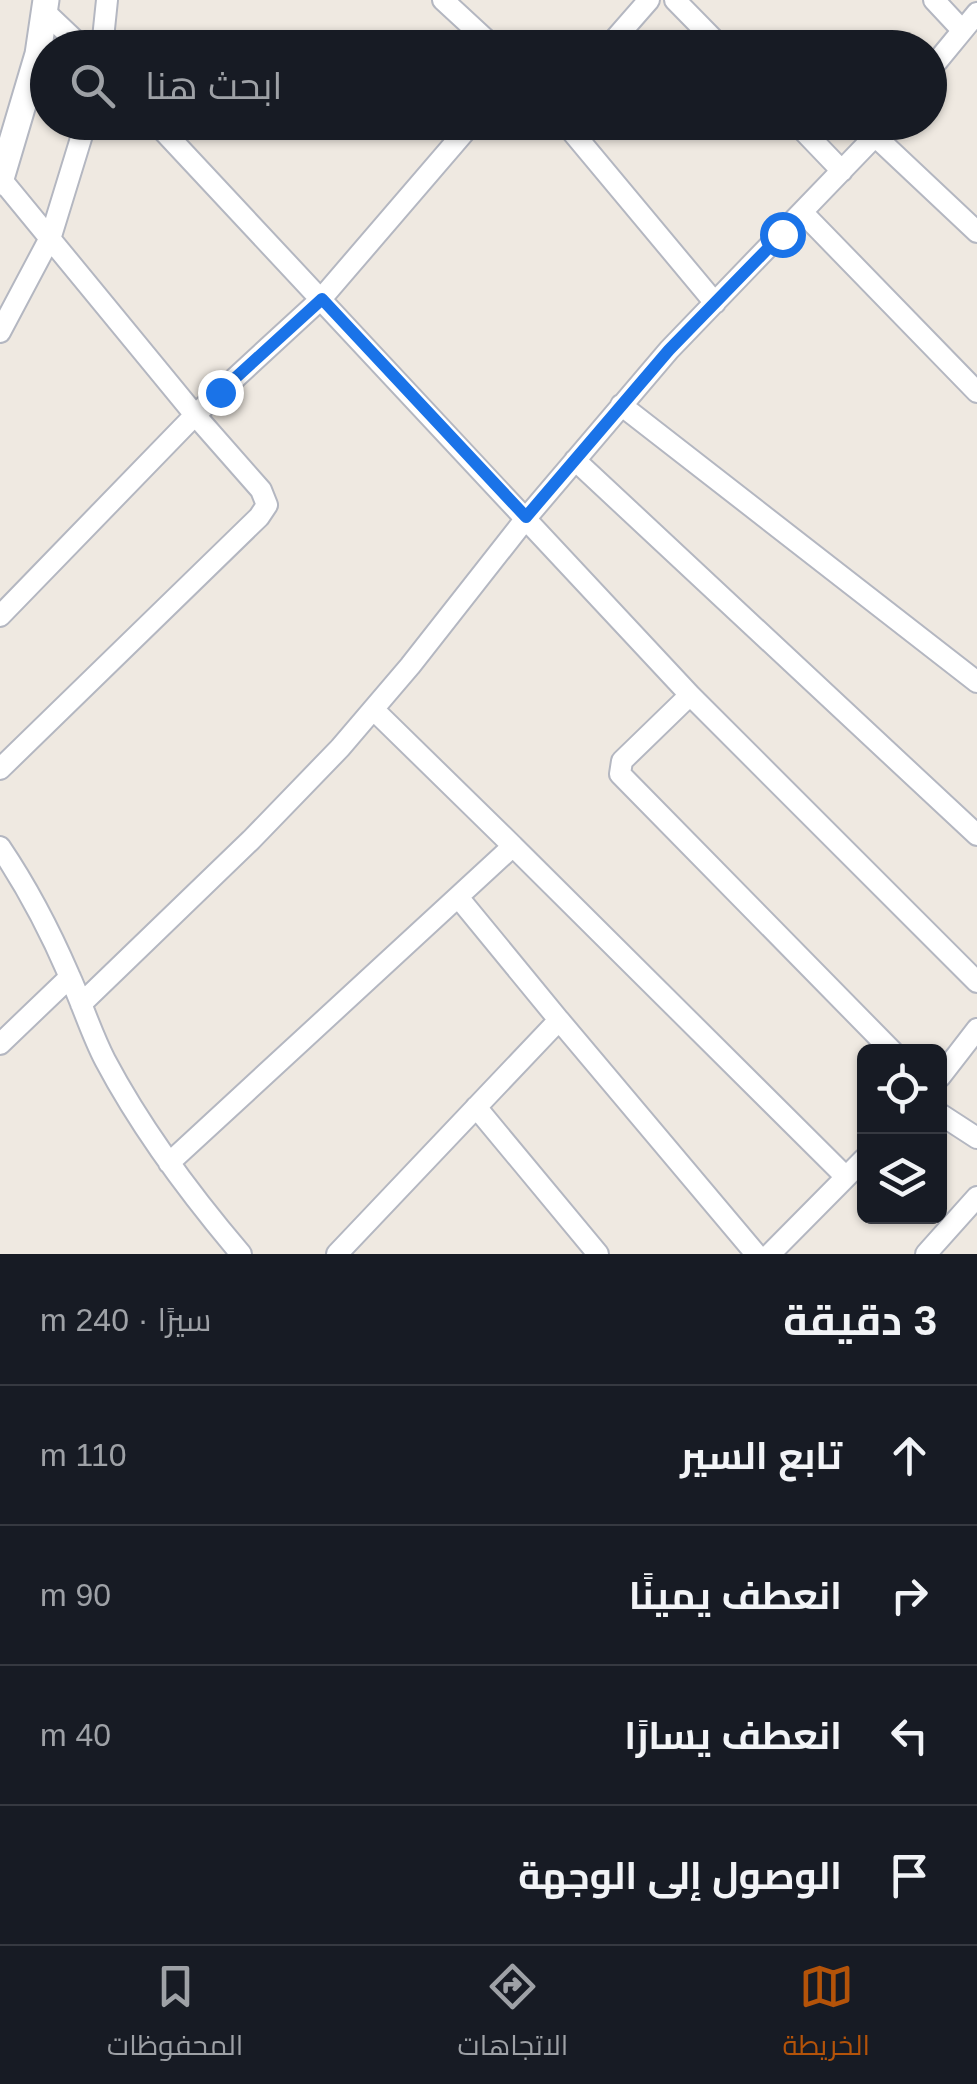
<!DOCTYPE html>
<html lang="ar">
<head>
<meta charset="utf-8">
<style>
  body { margin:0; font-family:Helvetica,Cairo,sans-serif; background:#242831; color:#f1f3f6; direction:rtl }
  .controls { position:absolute; right:30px; bottom:30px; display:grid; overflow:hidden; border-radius:15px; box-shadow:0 2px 8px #0004 }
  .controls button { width:90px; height:90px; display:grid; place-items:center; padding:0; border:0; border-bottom:2px solid #363941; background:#171b24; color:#f1f3f6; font:50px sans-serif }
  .stop { position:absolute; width:30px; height:30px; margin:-22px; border:8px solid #1a73e8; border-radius:50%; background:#fff }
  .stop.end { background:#1a73e8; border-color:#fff; box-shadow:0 2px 10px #0008 }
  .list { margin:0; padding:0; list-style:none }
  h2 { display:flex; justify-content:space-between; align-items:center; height:130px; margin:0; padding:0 40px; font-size:42px }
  h2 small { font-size:32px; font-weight:400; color:#9ea1a6 }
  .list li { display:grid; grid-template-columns:65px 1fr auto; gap:30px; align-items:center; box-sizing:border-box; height:140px; padding:0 40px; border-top:2px solid #363941 }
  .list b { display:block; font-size:38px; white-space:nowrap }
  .list em { font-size:32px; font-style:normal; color:#9ea1a6 }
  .icon { flex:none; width:55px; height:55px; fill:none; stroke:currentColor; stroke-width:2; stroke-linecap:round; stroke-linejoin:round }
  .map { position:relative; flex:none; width:977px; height:1254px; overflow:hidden; direction:ltr }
  .search { position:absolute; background:#171b24; box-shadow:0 2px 8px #0004; left:30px; right:30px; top:30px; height:110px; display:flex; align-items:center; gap:25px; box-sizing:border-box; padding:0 35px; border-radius:55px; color:#9ea1a6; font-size:38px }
  .sheet { height:690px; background:#171b24 }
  nav { display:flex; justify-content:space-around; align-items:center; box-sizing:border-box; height:140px; border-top:2px solid #363941; background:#171b24; font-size:28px; color:#9ea1a6 }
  nav a { display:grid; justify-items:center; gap:5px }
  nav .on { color:#b45309 }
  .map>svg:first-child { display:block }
</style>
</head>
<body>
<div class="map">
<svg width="977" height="1254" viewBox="0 0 977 1254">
  <rect width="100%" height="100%" fill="#efe9e1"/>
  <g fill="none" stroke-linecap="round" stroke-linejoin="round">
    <defs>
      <path id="minor" d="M443,0L495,48
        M675,0L722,48
        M934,0L962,30
        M45,12L83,48
        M102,48L107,0
        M607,48L649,0
        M930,70L977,13
        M155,122L690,695L622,761L620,774L893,1052
        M564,122L715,303
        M795,122L842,171
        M802,212L977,392
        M0,332L51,236L86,122
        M621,405L977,682
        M575,460L977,835
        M0,616L195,415L321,299L473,122
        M690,695L977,982
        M0,769L259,517L267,505L261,490L195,415L1,179
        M513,846L846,1177
        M0,847C27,887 50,931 69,975C82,1003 91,1033 105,1060C142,1130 190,1194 241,1254
        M81,1004L251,840L340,748L410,666L527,517L669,350L875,136L977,232
        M559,1020L756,1254
        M0,1044L70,977
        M940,1077L977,1029
        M476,1107L598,1254
        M940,1114L977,1138
        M169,1163L513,846L374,710
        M337,1254L559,1020L458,897
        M770,1254L864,1159
        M926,1254L977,1197"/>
      <path id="tertiary" d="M0,182L38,54L46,0"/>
    </defs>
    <!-- minor casing -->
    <use href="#minor" stroke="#b4b7c1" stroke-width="24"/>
    <!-- tertiary casing -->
    <use href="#tertiary" stroke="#b4b7c1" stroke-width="29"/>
    <!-- minor -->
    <use href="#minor" stroke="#fff" stroke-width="20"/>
    <!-- tertiary -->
    <use href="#tertiary" stroke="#fff" stroke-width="25"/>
  </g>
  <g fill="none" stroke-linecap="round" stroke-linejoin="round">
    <!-- route -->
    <path stroke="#1a73e8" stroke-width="12" d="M220,392L322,299L526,517L669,350L782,234"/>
  </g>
</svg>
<div class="controls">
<button><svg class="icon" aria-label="locate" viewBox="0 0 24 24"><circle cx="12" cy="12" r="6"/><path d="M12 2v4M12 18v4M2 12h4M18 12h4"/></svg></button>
<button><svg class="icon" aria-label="layers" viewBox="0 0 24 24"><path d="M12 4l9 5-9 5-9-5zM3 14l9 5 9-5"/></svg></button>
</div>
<div class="stop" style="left:782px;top:234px"></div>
<div class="stop end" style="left:220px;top:392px"></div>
<div class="search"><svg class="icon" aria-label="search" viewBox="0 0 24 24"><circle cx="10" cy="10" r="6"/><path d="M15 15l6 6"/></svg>ابحث هنا</div>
</div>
<section class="sheet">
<h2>3 دقيقة<small>سيرًا · 240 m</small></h2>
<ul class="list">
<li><svg class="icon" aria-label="ahead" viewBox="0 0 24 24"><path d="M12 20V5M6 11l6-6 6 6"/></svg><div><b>تابع السير</b></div><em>110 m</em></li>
<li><svg class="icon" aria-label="right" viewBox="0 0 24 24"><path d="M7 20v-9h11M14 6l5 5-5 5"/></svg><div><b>انعطف يمينًا</b></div><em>90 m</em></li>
<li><svg class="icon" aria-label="left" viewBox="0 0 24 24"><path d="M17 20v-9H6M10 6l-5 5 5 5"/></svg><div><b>انعطف يسارًا</b></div><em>40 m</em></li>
<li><svg class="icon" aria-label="arrive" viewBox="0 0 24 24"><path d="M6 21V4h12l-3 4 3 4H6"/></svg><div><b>الوصول إلى الوجهة</b></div></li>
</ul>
</section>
<nav>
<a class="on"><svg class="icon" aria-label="map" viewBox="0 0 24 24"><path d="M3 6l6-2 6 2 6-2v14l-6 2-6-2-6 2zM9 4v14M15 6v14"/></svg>الخريطة</a>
<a><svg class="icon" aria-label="directions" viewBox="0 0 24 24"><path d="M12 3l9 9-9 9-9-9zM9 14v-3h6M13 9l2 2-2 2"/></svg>الاتجاهات</a>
<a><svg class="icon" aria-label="saved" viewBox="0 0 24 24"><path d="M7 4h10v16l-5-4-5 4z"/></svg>المحفوظات</a>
</nav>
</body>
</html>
